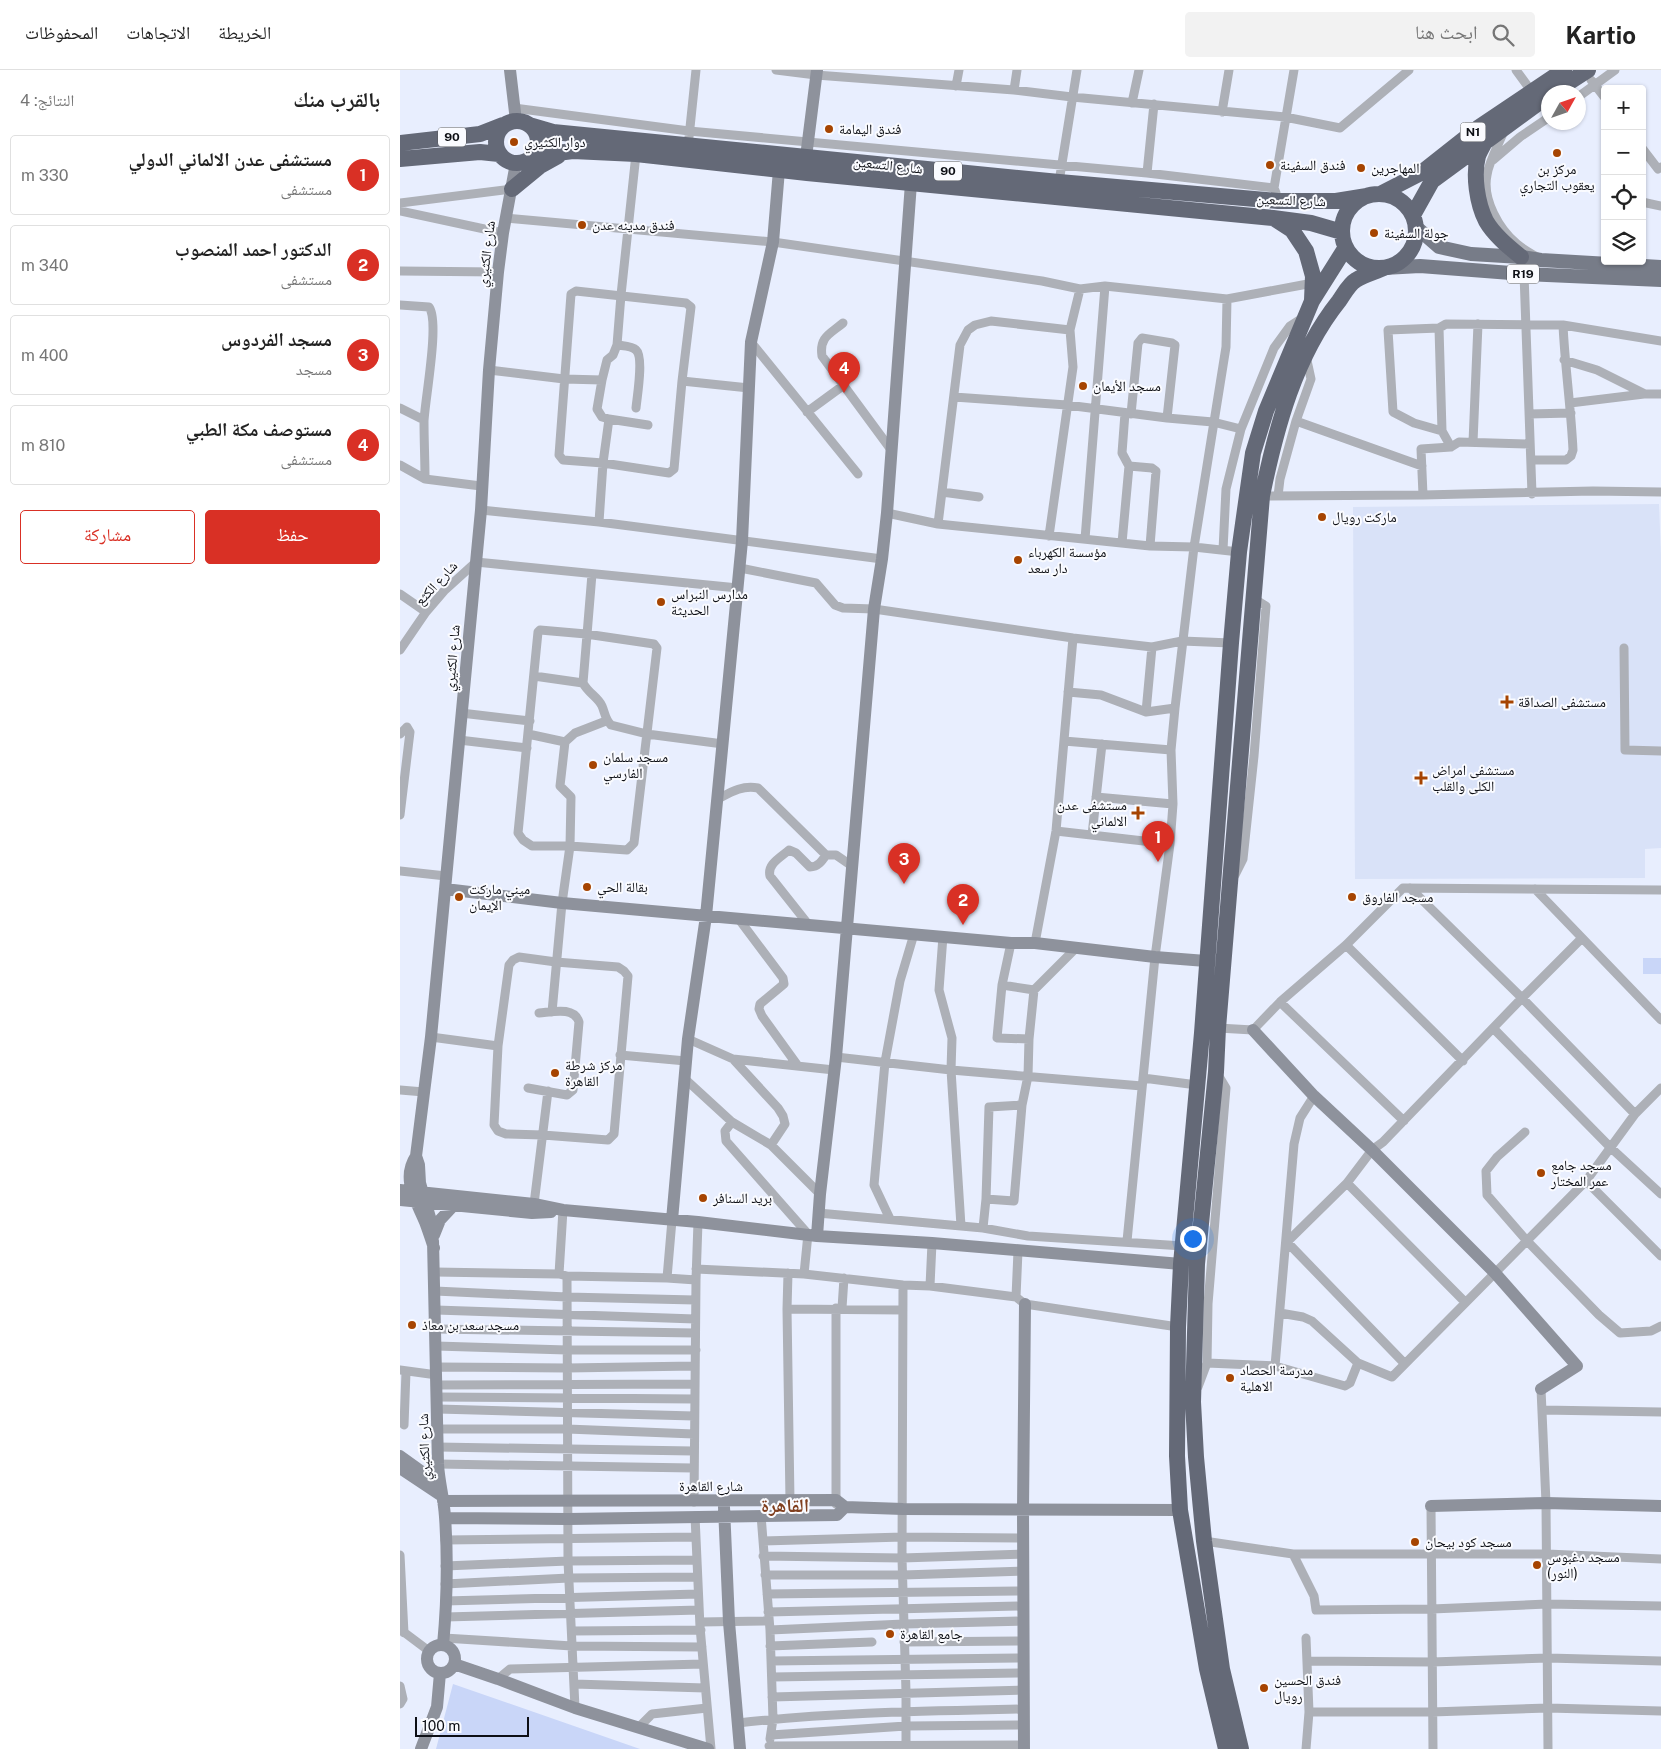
<!DOCTYPE html>
<html lang="ar">
<head>
<meta charset="utf-8">
<style>
  body { margin:0; font-family:"Public Sans","Noto Naskh Arabic",sans-serif; background:#f2f2f2; color:#222; direction:rtl }
  .controls { position:absolute; right:15px; top:15px; display:grid; overflow:hidden; border-radius:5px; box-shadow:0 1px 4px #0004 }
  .controls button { width:45px; height:45px; display:grid; place-items:center; padding:0; border:0; border-bottom:1px solid #e0e0e0; background:#fff; color:#222; font:25px sans-serif }
  .compass { position:absolute; left:1141px; top:15px; width:45px; height:45px; border-radius:50%; background:#fff; box-shadow:0 1px 4px #0004; rotate:50deg }
  .scale { position:absolute; left:15px; bottom:12px; width:114px; box-sizing:border-box; padding-left:5px; border:2px solid #0d0f15; border-top:0; font-size:14px; line-height:18px; white-space:nowrap; color:#0d0f15; -webkit-text-stroke:4px #fafbff; paint-order:stroke }
  .you { position:absolute; left:792px; top:1168px; width:18px; height:18px; margin:-12px; border:4px solid #fff; border-radius:50%; background:#1a73e8; box-shadow:0 0 0 8px #1a73e833 }
  .badge { display:grid; place-items:center; width:32px; height:32px; border-radius:50%; background:#d93025; color:#fff; font-size:16px; font-weight:700 }
  .pin { position:absolute; translate:-50% -41px; filter:drop-shadow(0 1px 2px #0008) }
  .pin::after { content:''; position:absolute; top:26px; width:18px; height:15px; background:inherit; clip-path:polygon(0 0,100% 0,50% 100%) }
  .list { margin:0; padding:0; list-style:none }
  h2 { display:flex; justify-content:space-between; align-items:center; height:65px; margin:0; padding:0 20px; font-size:21px }
  h2 small { font-size:16px; font-weight:400; color:#767676 }
  .list li { display:grid; grid-template-columns:32px 1fr auto; gap:15px; align-items:center; box-sizing:border-box; height:80px; margin:0 10px 10px; padding:0 10px; border:1px solid #e0e0e0; border-radius:5px }
  .list b { display:block; font-size:19px; white-space:nowrap }
  .list p { margin:0; font-size:16px; white-space:nowrap; color:#767676 }
  .list em { font-size:16px; font-style:normal; color:#767676 }
  .actions { display:flex; gap:10px; padding:15px 20px }
  .actions a { flex:1; padding:11px 0; border:1px solid #d93025; border-radius:5px; text-align:center; font-size:18px; color:#d93025 }
  .actions .main { background:#d93025; color:#fff }
  .icon { flex:none; width:28px; height:28px; fill:none; stroke:currentColor; stroke-width:2; stroke-linecap:round; stroke-linejoin:round }
  .map { position:relative; flex:none; width:1261px; height:1679px; overflow:hidden; direction:ltr }
  header { display:flex; align-items:center; gap:30px; box-sizing:border-box; height:70px; padding:0 25px; background:#fff; border-bottom:1px solid #e0e0e0 }
  header strong { font-size:24px }
  nav { display:flex; gap:28px; margin-inline-start:auto; font-size:18px }
  .search { width:350px; height:45px; background:#f2f2f2; display:flex; align-items:center; gap:12px; box-sizing:border-box; padding:0 18px; border-radius:5px; color:#767676; font-size:19px }
  main { display:flex }
  aside { flex:1; background:#fff }
  .map>svg:first-child { display:block }
</style>
</head>
<body>
<header>
<strong>Kartio</strong>
<div class="search"><svg class="icon" aria-label="search" viewBox="0 0 24 24"><circle cx="10" cy="10" r="6"/><path d="M15 15l6 6"/></svg>ابحث هنا</div>
<nav><a>الخريطة</a><a>الاتجاهات</a><a>المحفوظات</a></nav>
</header>
<main>
<div class="map">
<svg width="1261" height="1679" viewBox="0 0 1261 1679">
  <rect width="100%" height="100%" fill="#e8eefe"/>
  <!-- built -->
  <path fill="#d9e2f8" d="M1259,434L1261,485V778L1245,779V808L955,809L953,437Z"/>
  <!-- green -->
  <path fill="#c9d6f8" d="M1243,888H1261V904H1243Z
    M53,1614L240,1679H36Z"/>
  <g fill="none" stroke-linecap="round" stroke-linejoin="round">
    <!-- street -->
    <path stroke="#adb0b7" stroke-width="9" d="M376,0L416,5L614,20L672,27L885,47L940,58L1009,0
      M1116,0L1132,22
      M1191,10L1205,28
      M556,16L559,0
      M614,20L617,0
      M1178,27L1215,0
      M732,33L739,0
      M114,38L289,61L747,103L874,118
      M822,42L829,0
      M1104,61C1099,74 1089,91 1087,105C1082,129 1099,159 1117,174C1123,179 1130,183 1137,187
      M289,67L296,0
      M1242,78L1258,99L1261,97
      M1093,90L1120,67L1148,48
      M747,103L754,34
      M659,112L677,0
      M876,123L874,118L894,0
      M1242,132L1261,136
      M0,133L112,119
      M0,141L103,163
      M106,148L373,172L642,211L680,219L705,216L827,229L913,213
      M0,201L98,202
      M1124,204L1132,424
      M176,221L286,233L291,237L282,311L274,399L269,403L203,393L163,390L159,385L171,224Z
      M0,235L29,237C40,251 25,329 24,351C24,371 25,390 25,409
      M443,253C430,264 419,267 422,286L492,381
      M1039,258L1042,361L1051,377
      M351,272L458,404
      M217,275C223,276 232,276 236,280C244,287 237,327 236,338
      M1164,290L1197,300L1245,324H1261
      M89,300L164,309L202,310
      M282,311L349,318
      M554,327L667,335L767,348L813,352L841,359
      M1170,333L1244,324
      M0,338L24,350
      M407,342L444,315
      M731,344L738,273L742,268L772,273L775,275L767,348
      M1129,344L1171,343
      M209,349L248,355
      M896,351L1022,396
      M1042,361L1014,353L993,342L988,260L1039,258L1046,254L1163,255L1261,271
      M1073,372L1078,254
      M1131,390H1166L1171,386L1173,380C1171,338 1165,297 1163,255
      M0,395L25,409L81,416
      M729,396L752,398L756,401L750,476
      M542,422L579,427
      M1023,425L1021,379L1051,377L1059,372L1130,374
      M862,426L1023,425L1193,421L1261,422
      M878,426L880,409L896,351L911,309L906,286
      M81,440L199,452L482,489
      M487,443L538,454L750,476L794,477L839,482
      M199,452L203,393L209,349L202,347L197,339L202,310L207,290L213,285L217,275L221,225L236,84
      M538,454L560,275L568,260L575,255L591,251L670,260
      M649,466L673,297L670,260L680,219
      M685,469L705,216
      M722,473L729,396L722,383L725,343
      M823,480L826,419L841,359L874,278L890,256L904,247
      M340,498L416,513L435,535L443,538L474,539L673,568L752,577L782,571L831,573
      M192,504L183,613C188,623 198,627 202,636C205,643 205,649 211,655L247,664L323,674
      M0,524L26,542
      M140,560L186,564L254,574L257,578L234,773L227,780L170,776H132L123,770L118,763L138,562Z
      M1224,578L1225,680L1261,681
      M0,580L26,542L44,521L76,492L338,518
      M134,606L183,613
      M668,622L701,625L746,642L775,638
      M746,642L752,577
      M61,643L130,651
      M0,664L7,657L10,662L0,745
      M128,664L165,672
      M59,670L127,678
      M664,671L771,680
      M696,727L773,734
      M318,729C331,722 342,715 358,718L426,785H436L452,796
      M656,761L770,774
      M692,765L702,674
      M0,801L46,806
      M835,805L843,789L854,686L866,536L853,528
      M1010,818L1122,928L1235,1044
      M1135,819L1261,950
      M338,848L383,908L384,914L360,934L359,939L362,946L398,996
      M408,854L370,806C367,794 380,788 389,780L396,783L410,797C418,797 422,791 426,785
      M543,866L539,920L552,968L551,1000L561,1156
      M611,873L602,915L597,968L629,969
      M635,873L656,761L673,568
      M946,875L1063,991
      M119,887L156,892L218,897L224,901L228,906L214,1064L208,1070L143,1065L106,1064L98,1061L94,1055L98,976L109,895L113,890Z
      M634,920L676,878
      M880,932L1004,1051
      M152,942L162,833L170,776L171,727L160,716L165,672L175,663L206,651
      M818,958L853,960L880,932L946,875L1003,818L1261,820
      M1094,959L1211,1078L1261,1124
      M31,967L98,976
      M288,969L333,989L434,1000
      M220,985L286,991
      M436,987L551,1000L742,1016
      M333,989L378,1038L383,1046L385,1054L371,1075
      M284,1008L332,1052L371,1075L420,1124
      M743,1008L797,1015
      M128,1018L167,1025L173,1020L179,952C174,936 152,942 139,943
      M0,1020L24,1022
      M332,1052L325,1061L326,1071L408,1164L404,1204
      M1125,1062L1097,1087L1086,1101L1087,1125L1127,1171L1199,1245L1220,1263L1251,1261L1261,1256
      M1186,1111L1261,1186
      M947,1113L1065,1232
      M586,1129L614,1131L622,1035L628,1006L629,969L634,920L602,915
      M134,1134L148,1021
      M418,1143L583,1158L628,1166L783,1176
      M490,1149L474,1115L485,992L500,911L514,864
      M583,1158L586,1129L589,1037L622,1035
      M727,1171L755,887L770,774L773,734L771,680L775,638L794,477L826,277L827,229
      M296,1199L404,1204L503,1215L530,1216L616,1227L625,1234L778,1257
      M35,1202L159,1204L167,1206L267,1208L296,1210
      M388,1203L387,1239L390,1431
      M159,1204L163,1140
      M167,1206L168,1491L175,1638
      M267,1208L272,1150
      M503,1215L502,1488L506,1622V1679
      M530,1216L532,1173
      M35,1221L167,1227L295,1230
      M616,1227L618,1181
      M436,1238V1434
      M442,1238L444,1208
      M387,1239L503,1240
      M36,1240L295,1249
      M880,1243L903,1247L912,1251L958,1293L992,1307L1186,1111L1235,1044L1261,1018
      M36,1259L295,1263
      M36,1276L167,1280H296
      M807,1293L875,1296L894,1074L900,1048L914,1026
      M1005,1294L887,1172L947,1113L972,1080L983,1072L1122,928L1181,869
      M875,1296L945,1316L950,1313L958,1293
      M37,1297L167,1298L295,1296
      M0,1300L37,1305
      M37,1315L295,1314
      M798,1317L807,1293L808,1234L826,1018L817,1003
      M1141,1319L1146,1433L1148,1679
      M37,1327L295,1329
      M38,1339L294,1346
      M1142,1340L1261,1342
      M4,1355L6,1302
      M38,1359H167L294,1364
      M38,1377L293,1381
      M38,1394L293,1398
      M294,1432L296,1210L298,1152
      M1031,1436L1033,1679
      M361,1445L370,1560L373,1649L370,1669
      M295,1446L300,1557L311,1679
      M45,1470L296,1467
      M363,1471L503,1467L623,1468
      M804,1471L893,1484L914,1526L916,1540L1032,1539L1147,1534L1261,1536
      M893,1484H1147L1261,1489
      M0,1485L4,1563
      M363,1486L502,1488L623,1484
      M45,1496L168,1491L296,1490
      M365,1505H503L623,1501
      M45,1514L169,1508L297,1507
      M367,1524L623,1521
      M45,1531L298,1524
      M368,1542L623,1536
      M45,1547L299,1540
      M300,1552L369,1551
      M1,1560L29,1581
      M370,1560L504,1554L623,1551
      M172,1561L301,1560
      M44,1568L172,1576L302,1577
      M504,1572L623,1571
      M370,1576L472,1572
      M371,1591L623,1588
      M907,1591L1032,1592L1148,1588L1261,1591
      M372,1607L623,1603
      M98,1609L110,1599L303,1594
      M174,1614L305,1618
      M0,1616L3,1629L0,1634
      M372,1627L624,1620
      M909,1642H1032L1148,1638L1261,1641
      M338,1653C432,1642 528,1641 624,1639
      M239,1657L252,1644L307,1638
      M371,1665L506,1656L624,1655
      M369,1676L624,1675
      M906,1679L909,1642L906,1568"/>
    <!-- secondary -->
    <path stroke="#8e929c" stroke-width="12" d="M110,0L116,51
      M406,87L417,0
      M45,819L162,833L611,873H635L755,887L806,891
      M853,960L914,1026L972,1080L1095,1203L1177,1296L1141,1319
      M16,1086L19,1095L20,1113L31,1151
      M0,1120L134,1134L163,1140L298,1152L417,1166L532,1173L781,1194
      M0,1130L132,1143L151,1142
      M272,1150L288,969L306,846L342,471L351,272L373,172L379,100
      M34,1165L40,1150L54,1135
      M417,1166L420,1124L436,987L474,539L482,489L487,443L511,113
      M33,1171L38,1394C39,1412 44,1429 45,1447C48,1489 47,1533 43,1575
      M34,1178C31,1169 28,1160 25,1152C16,1130 1,1109 16,1086L31,967L81,440L89,300L98,202L103,163L116,93
      M0,1386L39,1414
      M0,1398L42,1426
      M43,1431L436,1430L445,1437
      M1031,1436L1146,1433L1261,1436
      M324,1437L329,1552L340,1679
      M445,1437L503,1439L780,1440
      M45,1448L168,1449L437,1445L445,1437
      M27 1589a14 14 0 1 1 28 0a14 14 0 1 1-28 0Z
      M54,1594L98,1609L175,1638L308,1679
      M21,1679L37,1637L40,1603
      M624,1679L623,1439L625,1234"/>
    <!-- primary -->
    <path stroke="#777c88" stroke-width="14" d="M1016,157L1039,177L1071,184L1121,187L1141,190L1261,197
      M984,198L1020,196L1124,204L1261,210"/>
    <!-- highway -->
    <path stroke="#646977" stroke-width="16" d="M1154,22L1188,0
      M96 72a21 21 0 1 1 42 0a21 21 0 1 1-42 0Z
      M129,55L153,62L659,112L878,131H936L967,126
      M1085,72C1083,76 1080,81 1078,86C1073,105 1077,133 1086,151C1094,165 1109,177 1121,187
      M0,73L80,64L103,55
      M133,86L173,81L236,84L407,103L873,148L911,153L942,162
      M0,89L80,82L99,84
      M112,119L140,96L158,86
      M982,123L1021,103L1078,58L1164,0
      M942 161a37 37 0 1 1 74 0a37 37 0 1 1-74 0Z
      M1013,145L1032,111L1148,26
      M875,149L892,160L906,181L913,206L912,230
      M826,1679L807,1599L780,1440L777,1386L778,1257L781,1194L802,963L831,573L839,482L853,383L866,341L912,231L946,177
      M841,1679L822,1599L804,1471L796,1387L793,1332L797,1194L816,1002L818,958L862,426C876,358 895,286 939,231C944,224 949,214 956,210C964,205 975,202 984,198"/>
  </g>
  <!-- markers -->
  <g fill="#a64401" stroke="#fafbff" stroke-width="2">
    <circle cx="429" cy="59" r="5"/>
    <circle cx="114" cy="72" r="5"/>
    <circle cx="1157" cy="83" r="5"/>
    <circle cx="870" cy="95" r="5"/>
    <circle cx="961" cy="98" r="5"/>
    <circle cx="182" cy="155" r="5"/>
    <circle cx="974" cy="163" r="5"/>
    <circle cx="683" cy="316" r="5"/>
    <circle cx="922" cy="447" r="5"/>
    <circle cx="618" cy="490" r="5"/>
    <circle cx="261" cy="532" r="5"/>
    <path d="M1104.5 624.5h5v5h5v5h-5v5h-5v-5h-5v-5h5z"/>
    <circle cx="193" cy="695" r="5"/>
    <path d="M1018.5 700.5h5v5h5v5h-5v5h-5v-5h-5v-5h5z"/>
    <path d="M735.5 735.5h5v5h5v5h-5v5h-5v-5h-5v-5h5z"/>
    <circle cx="187" cy="817" r="5"/>
    <circle cx="59" cy="827" r="5"/>
    <circle cx="952" cy="827" r="5"/>
    <circle cx="155" cy="1003" r="5"/>
    <circle cx="1141" cy="1103" r="5"/>
    <circle cx="303" cy="1128" r="5"/>
    <circle cx="12" cy="1255" r="5"/>
    <circle cx="830" cy="1308" r="5"/>
    <circle cx="1015" cy="1472" r="5"/>
    <circle cx="1137" cy="1495" r="5"/>
    <circle cx="490" cy="1564" r="5"/>
    <circle cx="864" cy="1618" r="5"/>
  </g>
  <g text-anchor="middle" dominant-baseline="central" stroke-width="4" stroke-linejoin="round" paint-order="stroke">
    <!-- shield labels -->
    <g fill="#fafbff" stroke="#54565b" stroke-width="1">
      <rect x="1060.5" y="52.5" width="25" height="19" rx="4"/>
      <rect x="38" y="57.5" width="28" height="19" rx="4"/>
      <rect x="534" y="91.5" width="28" height="19" rx="4"/>
      <rect x="1107" y="194.5" width="32" height="19" rx="4"/>
    </g>
    <g font-size="12" font-weight="bold" fill="#0d0f15">
      <text x="1073" y="62">N1</text>
      <text x="52" y="67">90</text>
      <text x="548" y="101">90</text>
      <text x="1123" y="204">R19</text>
    </g>
    <!-- poi labels -->
    <g font-size="14" fill="#0d0f15" stroke="#fafbff" text-anchor="start">
      <text x="439" y="59">فندق اليمامة</text>
      <text x="124" y="72">دوار الكثيري</text>
      <text x="880" y="95">فندق السفينة</text>
      <text x="971" y="98">المهاجرين</text>
      <text x="1157" y="99" text-anchor="middle">مركز بن<tspan x="1157" dy="16">يعقوب التجاري</tspan></text>
      <text x="192" y="155">فندق مدينه عدن</text>
      <text x="984" y="163">جولة السفينة</text>
      <text x="693" y="316">مسجد الأيمان</text>
      <text x="932" y="447">ماركت رويال</text>
      <text x="628" y="482">مؤسسة الكهرباء<tspan x="628" dy="16">دار سعد</tspan></text>
      <text x="271" y="524">مدارس النبراس<tspan x="271" dy="16">الحديثة</tspan></text>
      <text x="1118" y="632">مستشفى الصداقة</text>
      <text x="203" y="687">مسجد سلمان<tspan x="203" dy="16">الفارسي</tspan></text>
      <text x="1032" y="700">مستشفى امراض<tspan x="1032" dy="16">الكلى والقلب</tspan></text>
      <text x="727" y="735" text-anchor="end">مستشفى عدن<tspan x="727" dy="16">الالماني</tspan></text>
      <text x="197" y="817">بقالة الحي</text>
      <text x="69" y="819">ميني ماركت<tspan x="69" dy="16">الإيمان</tspan></text>
      <text x="962" y="827">مسجد الفاروق</text>
      <text x="165" y="995">مركز شرطة<tspan x="165" dy="16">القاهرة</tspan></text>
      <text x="1151" y="1095">مسجد جامع<tspan x="1151" dy="16">عمر المختار</tspan></text>
      <text x="313" y="1128">بريد السنافر</text>
      <text x="22" y="1255">مسجد سعد بن معاذ</text>
      <text x="840" y="1300">مدرسة الحصاد<tspan x="840" dy="16">الاهلية</tspan></text>
      <text x="1025" y="1472">مسجد كود بيحان</text>
      <text x="1147" y="1487">مسجد دغبوس<tspan x="1147" dy="16">(النور)</tspan></text>
      <text x="500" y="1564">جامع القاهرة</text>
      <text x="874" y="1610">فندق الحسين<tspan x="874" dy="16">رويال</tspan></text>
    </g>
    <!-- street labels -->
    <g font-size="14" fill="#0d0f15" stroke="#fafbff">
      <text transform="translate(488 95) rotate(6)">شارع التسعين</text>
      <text transform="translate(891 130) rotate(2)">شارع التسعين</text>
      <text transform="translate(86 184) rotate(-83)">شارع الكثيري</text>
      <text transform="translate(36 513) rotate(-47)">شارع الكثع</text>
      <text transform="translate(52 588) rotate(-85)">شارع الكثيري</text>
      <text transform="translate(24 1377) rotate(-92)">شارع الكثيري</text>
      <text x="311" y="1416">شارع القاهرة</text>
    </g>
    <!-- district labels -->
    <g font-size="19" font-weight="bold" fill="#803f1f" stroke="#fafbff">
      <text x="385" y="1435">القاهرة</text>
    </g>
  </g>
</svg>
<div class="controls">
<button>+</button>
<button>−</button>
<button><svg class="icon" aria-label="locate" viewBox="0 0 24 24"><circle cx="12" cy="12" r="6"/><path d="M12 2v4M12 18v4M2 12h4M18 12h4"/></svg></button>
<button><svg class="icon" aria-label="layers" viewBox="0 0 24 24"><path d="M12 4l9 5-9 5-9-5zM3 14l9 5 9-5"/></svg></button>
</div>
<svg class="compass" viewBox="-18 -18 36 36"><path d="M0-13l5 13h-10z" fill="#e53935"/><path d="M0 13l5-13h-10z" fill="#767676"/></svg>
<div class="scale">100 m</div>
<div class="you"></div>
<div class="pin badge" style="left:758px;top:792px">1</div>
<div class="pin badge" style="left:563px;top:855px">2</div>
<div class="pin badge" style="left:504px;top:814px">3</div>
<div class="pin badge" style="left:444px;top:323px">4</div>
</div>
<aside>
<h2>بالقرب منك<small>النتائج: 4</small></h2>
<ul class="list">
<li><span class="badge">1</span><div><b>مستشفى عدن الالماني الدولي</b><p>مستشفى</p></div><em>330 m</em></li>
<li><span class="badge">2</span><div><b>الدكتور احمد المنصوب</b><p>مستشفى</p></div><em>340 m</em></li>
<li><span class="badge">3</span><div><b>مسجد الفردوس</b><p>مسجد</p></div><em>400 m</em></li>
<li><span class="badge">4</span><div><b>مستوصف مكة الطبي</b><p>مستشفى</p></div><em>810 m</em></li>
</ul>
<div class="actions"><a class="main">حفظ</a><a>مشاركة</a></div>
</aside>
</main>
</body>
</html>
